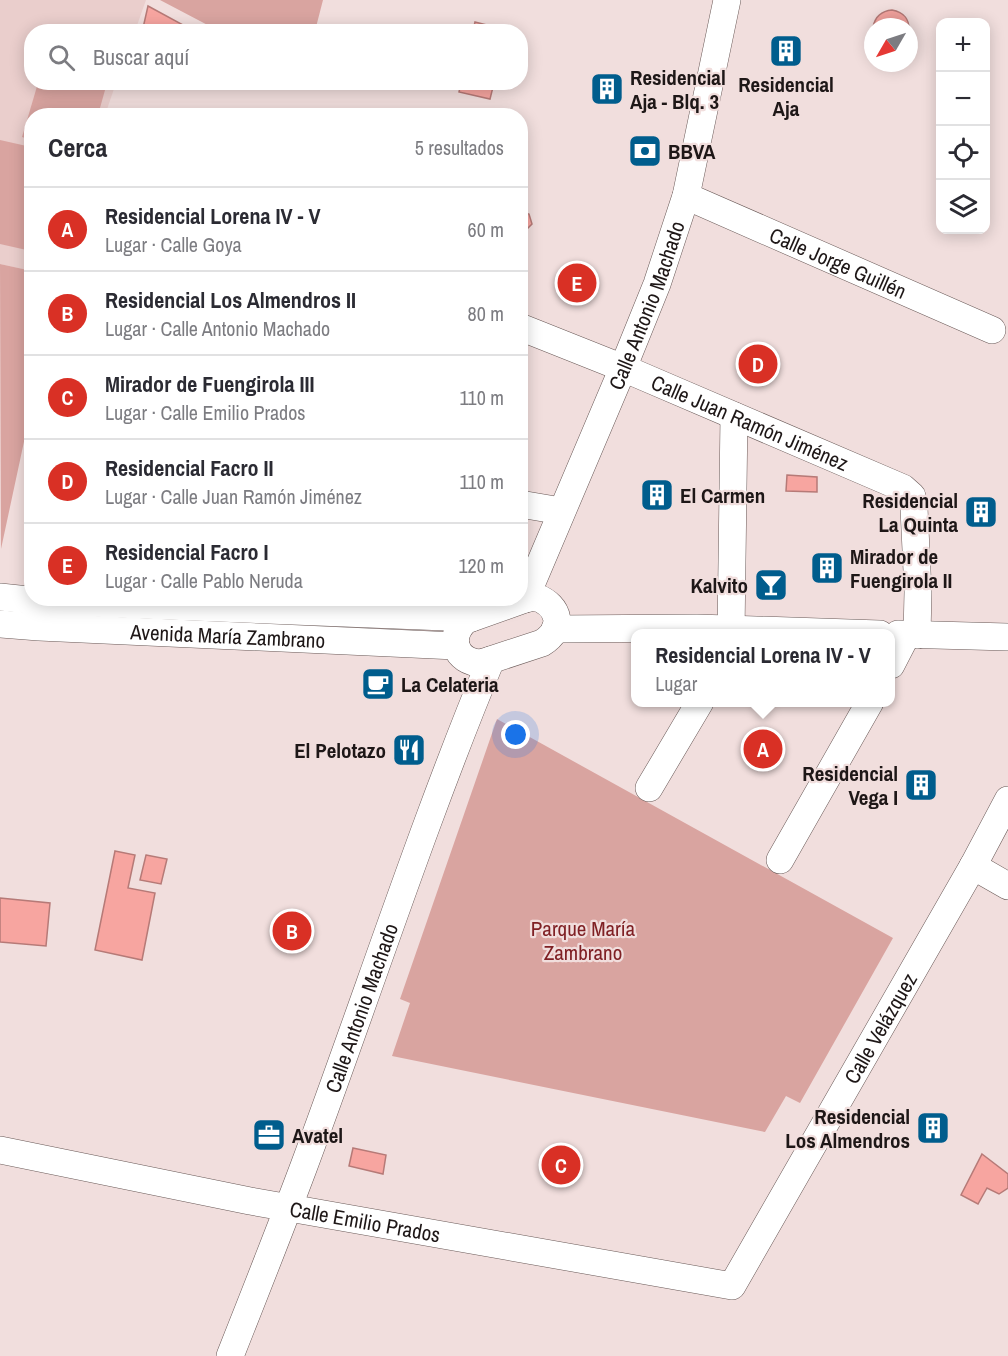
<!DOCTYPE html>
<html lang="es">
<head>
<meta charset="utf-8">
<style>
  body { margin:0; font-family:"Archivo Narrow",sans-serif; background:#f7f7f7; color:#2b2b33 }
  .controls { position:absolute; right:18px; top:18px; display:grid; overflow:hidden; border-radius:12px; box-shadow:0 3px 15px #0003 }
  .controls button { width:54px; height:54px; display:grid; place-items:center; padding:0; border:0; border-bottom:2px solid #e1e1e2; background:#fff; color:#2b2b33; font:30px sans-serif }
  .compass { position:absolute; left:864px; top:18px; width:54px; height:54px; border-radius:50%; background:#fff; box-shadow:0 3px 15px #0003; rotate:231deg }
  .you { position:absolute; left:516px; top:735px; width:21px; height:21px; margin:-15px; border:4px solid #fff; border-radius:50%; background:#1a73e8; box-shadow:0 0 0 9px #1a73e833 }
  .badge { display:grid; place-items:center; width:39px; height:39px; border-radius:50%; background:#d93025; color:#fff; font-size:20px; font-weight:700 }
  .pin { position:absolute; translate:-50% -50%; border:3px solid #fff; box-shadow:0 2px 6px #0006 }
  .popup { position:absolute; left:631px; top:629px; width:264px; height:78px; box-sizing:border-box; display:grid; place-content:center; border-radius:12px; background:#fff; filter:drop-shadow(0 2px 4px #0005); font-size:20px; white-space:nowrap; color:#7c7c81 }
  .popup b { font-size:22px; color:#2b2b33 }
  .popup::after { content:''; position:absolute; left:50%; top:100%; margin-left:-12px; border:12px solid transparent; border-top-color:#fff }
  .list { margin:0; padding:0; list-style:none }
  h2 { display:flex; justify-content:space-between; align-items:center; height:78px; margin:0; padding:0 24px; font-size:26px }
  h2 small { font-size:20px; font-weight:400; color:#7c7c81 }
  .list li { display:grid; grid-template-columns:39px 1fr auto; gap:18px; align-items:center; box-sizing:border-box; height:84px; padding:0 24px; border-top:2px solid #e1e1e2 }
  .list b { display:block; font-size:22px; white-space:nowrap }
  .list p { margin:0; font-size:20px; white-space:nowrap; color:#7c7c81 }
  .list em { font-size:20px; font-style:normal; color:#7c7c81 }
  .icon { flex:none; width:33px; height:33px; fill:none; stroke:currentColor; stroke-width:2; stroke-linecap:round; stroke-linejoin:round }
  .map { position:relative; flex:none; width:1008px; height:1356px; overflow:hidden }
  .search { position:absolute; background:#fff; box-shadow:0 3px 15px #0003; left:24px; top:24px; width:504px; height:66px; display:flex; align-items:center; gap:15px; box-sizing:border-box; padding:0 21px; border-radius:24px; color:#7c7c81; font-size:22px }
  .panel { position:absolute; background:#fff; box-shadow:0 3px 15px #0003; left:24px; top:108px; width:504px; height:498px; border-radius:24px }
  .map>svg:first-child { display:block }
</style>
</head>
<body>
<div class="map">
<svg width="1008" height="1356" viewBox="0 0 1008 1356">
  <rect width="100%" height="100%" fill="#f1dedd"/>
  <!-- built -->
  <path fill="#eacecc" d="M0,0H146L135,31L32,32V82L116,83L105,115L32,116L31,271L0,264Z"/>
  <!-- green -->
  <path fill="#d9a4a0" d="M160,0H323L315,31H219Z
    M38,83V82L107,83L98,115L32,116L31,140L22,137Z
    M0,140L31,147V251L0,244Z
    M0,264L32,271L31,409L1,549Z
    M497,719L893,938L800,1103L786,1096L765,1132L392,1056L410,1003L400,999Z"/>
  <!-- water -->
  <path fill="#f7a5a0" stroke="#b67a77" stroke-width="1.5" d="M148,6L185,26L183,31H153L143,28Z
    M892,10C904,12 910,20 909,32V27H873C875,17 881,11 892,10Z
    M475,22L506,30L505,31H473Z
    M461,83H494L490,99L459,92Z
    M521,212L529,214L532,224L525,231L521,230Z
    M787,475L817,477V492L786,491Z
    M115,851L135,855L128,888L155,893L142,960L95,950Z
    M146,855L167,859L161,884L140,880Z
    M0,898L50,903L46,946L0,942Z
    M353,1148L386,1155L383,1174L349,1166Z
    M982,1154L1008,1174V1188L999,1194L987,1188L978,1204L961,1195Z"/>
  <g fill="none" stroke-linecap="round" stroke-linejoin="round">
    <defs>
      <g id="street">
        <path id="s1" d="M686,196L992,330"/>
        <path id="s2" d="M520,327L623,368L903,488L912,496L914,508L918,592L917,635"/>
        <path d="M520,504L561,511"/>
        <path d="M0,597L38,601L471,618"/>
        <path d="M536,597C560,606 565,629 542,643L481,663C455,662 447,637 466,620L525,599Z"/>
        <path id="s3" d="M525,599L623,368L657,284L686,196L727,0"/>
        <path id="s4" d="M0,624L39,627L456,646"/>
        <path d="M555,629L697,628L880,634"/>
        <path d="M731,634L734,416"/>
        <path d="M898,634L1008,637"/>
        <path d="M891,665L907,634"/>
        <path d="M649,788L700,702"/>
        <path d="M780,860L870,702"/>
        <path d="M973,866L1008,886"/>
        <path id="s5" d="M0,1150L250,1201L732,1286L973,866L1008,800"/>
        <path id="s6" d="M230,1356C255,1293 280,1230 304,1166C367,997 422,826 491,660"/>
      </g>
    </defs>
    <!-- street casing -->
    <use href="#street" stroke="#695957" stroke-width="28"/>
    <!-- street -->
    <use href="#street" stroke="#fff" stroke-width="27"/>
  </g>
  <!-- icons -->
  <defs>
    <symbol id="building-square" viewBox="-11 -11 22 22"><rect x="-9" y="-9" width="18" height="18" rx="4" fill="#005d8d" stroke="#f1dedd"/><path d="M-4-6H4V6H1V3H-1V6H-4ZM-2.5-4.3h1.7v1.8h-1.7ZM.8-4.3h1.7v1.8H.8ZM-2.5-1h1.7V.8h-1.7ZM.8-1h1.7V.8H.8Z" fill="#fff"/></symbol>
    <symbol id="bank-square" viewBox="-11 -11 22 22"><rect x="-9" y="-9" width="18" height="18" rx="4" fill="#005d8d" stroke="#f1dedd"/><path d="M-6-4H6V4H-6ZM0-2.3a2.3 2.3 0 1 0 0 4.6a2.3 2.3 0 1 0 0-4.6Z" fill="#fff"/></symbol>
    <symbol id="bar-square" viewBox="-11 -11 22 22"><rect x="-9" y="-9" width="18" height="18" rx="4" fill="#005d8d" stroke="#f1dedd"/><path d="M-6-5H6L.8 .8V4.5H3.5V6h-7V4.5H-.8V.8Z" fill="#fff"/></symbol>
    <symbol id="cafe-square" viewBox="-11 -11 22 22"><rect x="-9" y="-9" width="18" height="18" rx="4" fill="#005d8d" stroke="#f1dedd"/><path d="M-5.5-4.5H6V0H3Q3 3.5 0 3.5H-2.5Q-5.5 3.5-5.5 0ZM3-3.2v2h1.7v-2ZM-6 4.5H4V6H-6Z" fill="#fff"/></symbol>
    <symbol id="restaurant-square" viewBox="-11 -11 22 22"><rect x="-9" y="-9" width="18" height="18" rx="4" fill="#005d8d" stroke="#f1dedd"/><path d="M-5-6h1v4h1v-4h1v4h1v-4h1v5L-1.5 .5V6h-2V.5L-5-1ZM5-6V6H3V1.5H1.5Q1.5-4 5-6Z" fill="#fff"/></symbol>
    <symbol id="office-square" viewBox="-11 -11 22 22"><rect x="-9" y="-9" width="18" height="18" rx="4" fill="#005d8d" stroke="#f1dedd"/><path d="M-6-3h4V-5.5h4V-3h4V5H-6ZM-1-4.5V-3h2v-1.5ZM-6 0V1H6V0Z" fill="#fff"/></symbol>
  </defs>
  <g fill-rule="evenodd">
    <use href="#building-square" x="767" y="32" width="38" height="38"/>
    <use href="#building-square" x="588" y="70" width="38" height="38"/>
    <use href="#bank-square" x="626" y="132" width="38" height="38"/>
    <use href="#building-square" x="638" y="476" width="38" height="38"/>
    <use href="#building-square" x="962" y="493" width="38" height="38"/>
    <use href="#building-square" x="808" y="549" width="38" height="38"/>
    <use href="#bar-square" x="752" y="566" width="38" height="38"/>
    <use href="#cafe-square" x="359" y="665" width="38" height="38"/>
    <use href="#restaurant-square" x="390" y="731" width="38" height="38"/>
    <use href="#building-square" x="902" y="766" width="38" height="38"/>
    <use href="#building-square" x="914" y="1109" width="38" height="38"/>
    <use href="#office-square" x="250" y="1116" width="38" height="38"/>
  </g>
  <g text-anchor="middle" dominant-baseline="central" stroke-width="4.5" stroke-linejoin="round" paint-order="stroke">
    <!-- poi labels -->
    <g font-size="21" font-weight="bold" fill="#1e1717" stroke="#f1dedd" text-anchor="start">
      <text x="630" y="77">Residencial<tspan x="630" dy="24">Aja - Blq. 3</tspan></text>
      <text x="786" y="84" text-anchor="middle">Residencial<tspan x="786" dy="24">Aja</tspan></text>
      <text x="668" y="151">BBVA</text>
      <text x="680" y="495">El Carmen</text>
      <text x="958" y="500" text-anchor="end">Residencial<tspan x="958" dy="24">La Quinta</tspan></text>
      <text x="850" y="556">Mirador de<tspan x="850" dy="24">Fuengirola II</tspan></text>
      <text x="748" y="585" text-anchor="end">Kalvito</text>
      <text x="401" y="684">La Celateria</text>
      <text x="386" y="750" text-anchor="end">El Pelotazo</text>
      <text x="898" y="773" text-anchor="end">Residencial<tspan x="898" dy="24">Vega I</tspan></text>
      <text x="910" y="1116" text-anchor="end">Residencial<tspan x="910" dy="24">Los Almendros</tspan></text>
      <text x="292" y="1135">Avatel</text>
    </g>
    <!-- street labels -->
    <g font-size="21" fill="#1e1717" stroke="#f1dedd">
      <text stroke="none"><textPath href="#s1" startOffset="166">Calle Jorge Guillén</textPath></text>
      <text stroke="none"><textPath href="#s3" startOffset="318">Calle Antonio Machado</textPath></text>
      <text stroke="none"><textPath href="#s2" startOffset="249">Calle Juan Ramón Jiménez</textPath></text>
      <text stroke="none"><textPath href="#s4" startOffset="228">Avenida María Zambrano</textPath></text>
      <text stroke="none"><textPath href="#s6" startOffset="372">Calle Antonio Machado</textPath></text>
      <text stroke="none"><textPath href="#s5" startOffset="1042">Calle Velázquez</textPath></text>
      <text stroke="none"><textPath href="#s5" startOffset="372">Calle Emilio Prados</textPath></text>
    </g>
    <!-- park labels -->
    <g font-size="21" fill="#7f2024" stroke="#f1dedd">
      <text x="583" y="928">Parque María<tspan x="583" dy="24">Zambrano</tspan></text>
    </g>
  </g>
</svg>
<div class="controls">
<button>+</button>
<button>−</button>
<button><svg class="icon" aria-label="locate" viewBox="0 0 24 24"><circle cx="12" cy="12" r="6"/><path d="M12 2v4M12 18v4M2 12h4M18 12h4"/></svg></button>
<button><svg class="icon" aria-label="layers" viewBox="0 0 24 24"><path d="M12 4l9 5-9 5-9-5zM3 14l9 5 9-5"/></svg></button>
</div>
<svg class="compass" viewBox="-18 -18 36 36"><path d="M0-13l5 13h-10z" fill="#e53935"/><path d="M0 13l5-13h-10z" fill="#7c7c81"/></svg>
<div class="you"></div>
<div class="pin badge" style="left:763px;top:749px">A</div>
<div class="popup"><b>Residencial Lorena IV - V</b>Lugar</div>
<div class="pin badge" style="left:292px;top:931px">B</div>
<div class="pin badge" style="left:561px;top:1165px">C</div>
<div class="pin badge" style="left:758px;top:364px">D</div>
<div class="pin badge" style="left:577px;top:283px">E</div>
<div class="search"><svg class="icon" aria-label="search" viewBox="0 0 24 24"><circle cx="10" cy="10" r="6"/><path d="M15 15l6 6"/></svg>Buscar aquí</div>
<section class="panel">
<h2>Cerca<small>5 resultados</small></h2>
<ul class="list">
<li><span class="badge">A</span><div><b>Residencial Lorena IV - V</b><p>Lugar · Calle Goya</p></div><em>60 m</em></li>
<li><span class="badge">B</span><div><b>Residencial Los Almendros II</b><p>Lugar · Calle Antonio Machado</p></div><em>80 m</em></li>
<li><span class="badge">C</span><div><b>Mirador de Fuengirola III</b><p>Lugar · Calle Emilio Prados</p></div><em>110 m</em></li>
<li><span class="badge">D</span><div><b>Residencial Facro II</b><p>Lugar · Calle Juan Ramón Jiménez</p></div><em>110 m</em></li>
<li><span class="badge">E</span><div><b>Residencial Facro I</b><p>Lugar · Calle Pablo Neruda</p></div><em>120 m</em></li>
</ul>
</section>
</div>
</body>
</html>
